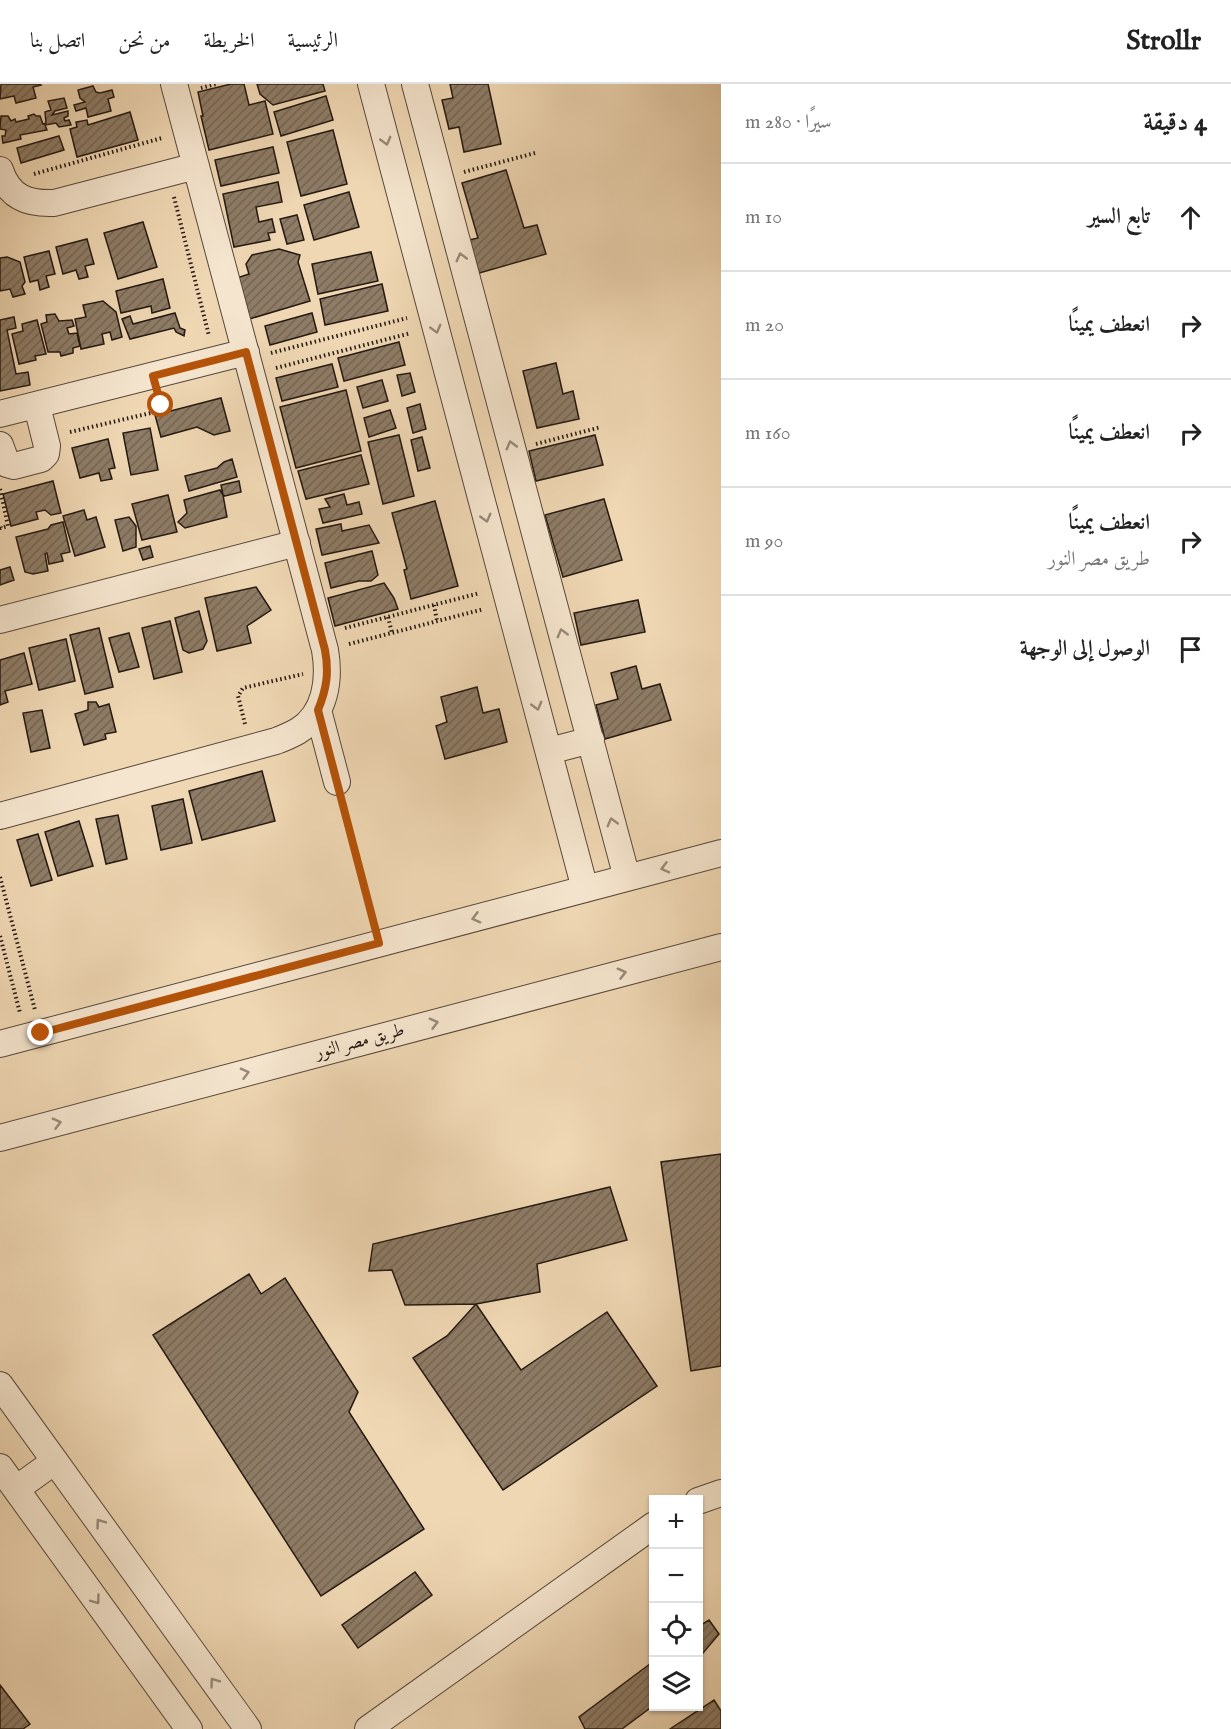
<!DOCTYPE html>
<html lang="ar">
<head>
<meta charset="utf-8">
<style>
  body { margin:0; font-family:"IM FELL English",Amiri,serif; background:#f2f2f2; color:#222; direction:rtl }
  .controls { position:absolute; right:18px; bottom:18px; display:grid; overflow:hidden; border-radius:0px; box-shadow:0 2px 4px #0004 }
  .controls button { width:54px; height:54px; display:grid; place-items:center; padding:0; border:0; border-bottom:2px solid #e0e0e0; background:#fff; color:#222; font:30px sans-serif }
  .stop { position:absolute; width:18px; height:18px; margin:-14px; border:4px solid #b45309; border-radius:50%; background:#fff }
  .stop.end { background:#b45309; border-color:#fff; box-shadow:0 2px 6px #0008 }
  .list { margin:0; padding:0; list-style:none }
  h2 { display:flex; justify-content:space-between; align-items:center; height:78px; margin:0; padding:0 24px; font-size:26px }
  h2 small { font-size:20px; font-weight:400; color:#767676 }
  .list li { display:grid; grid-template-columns:39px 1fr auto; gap:18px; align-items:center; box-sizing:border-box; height:108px; padding:0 24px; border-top:2px solid #e0e0e0 }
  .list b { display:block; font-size:22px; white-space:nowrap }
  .list p { margin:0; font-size:20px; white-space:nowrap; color:#767676 }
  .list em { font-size:20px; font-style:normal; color:#767676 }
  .icon { flex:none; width:33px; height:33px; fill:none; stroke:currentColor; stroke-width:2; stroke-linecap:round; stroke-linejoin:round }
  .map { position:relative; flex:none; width:721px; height:1645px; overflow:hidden; direction:ltr }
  header { display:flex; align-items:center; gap:36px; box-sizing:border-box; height:84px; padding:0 30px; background:#fff; border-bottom:2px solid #e0e0e0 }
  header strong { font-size:28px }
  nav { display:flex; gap:33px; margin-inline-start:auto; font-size:21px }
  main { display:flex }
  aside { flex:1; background:#fff }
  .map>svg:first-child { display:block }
</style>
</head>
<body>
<header>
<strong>Strollr</strong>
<nav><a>الرئيسية</a><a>الخريطة</a><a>من نحن</a><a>اتصل بنا</a></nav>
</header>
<main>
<aside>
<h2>4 دقيقة<small>سيرًا · 280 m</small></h2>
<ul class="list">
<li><svg class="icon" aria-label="ahead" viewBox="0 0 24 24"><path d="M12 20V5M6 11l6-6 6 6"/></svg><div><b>تابع السير</b></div><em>10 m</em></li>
<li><svg class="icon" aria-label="right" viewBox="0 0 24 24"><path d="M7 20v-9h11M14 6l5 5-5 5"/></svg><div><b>انعطف يمينًا</b></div><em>20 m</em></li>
<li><svg class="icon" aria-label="right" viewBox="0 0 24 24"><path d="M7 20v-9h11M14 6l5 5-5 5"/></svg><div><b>انعطف يمينًا</b></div><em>160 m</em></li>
<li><svg class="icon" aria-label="right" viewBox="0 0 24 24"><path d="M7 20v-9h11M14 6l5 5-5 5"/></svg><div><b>انعطف يمينًا</b><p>طريق مصر النور</p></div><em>90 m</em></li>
<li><svg class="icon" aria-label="arrive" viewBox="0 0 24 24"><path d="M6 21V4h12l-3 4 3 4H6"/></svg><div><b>الوصول إلى الوجهة</b></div></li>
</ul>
</aside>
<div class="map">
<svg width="721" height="1645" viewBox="0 0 721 1645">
  <defs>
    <pattern id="building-hatch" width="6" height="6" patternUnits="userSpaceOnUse" patternTransform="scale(1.5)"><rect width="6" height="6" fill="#8e7c66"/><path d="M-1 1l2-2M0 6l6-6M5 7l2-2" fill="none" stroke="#746553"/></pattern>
  </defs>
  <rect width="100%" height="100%" fill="#efd7b3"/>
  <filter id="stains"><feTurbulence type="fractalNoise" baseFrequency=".00333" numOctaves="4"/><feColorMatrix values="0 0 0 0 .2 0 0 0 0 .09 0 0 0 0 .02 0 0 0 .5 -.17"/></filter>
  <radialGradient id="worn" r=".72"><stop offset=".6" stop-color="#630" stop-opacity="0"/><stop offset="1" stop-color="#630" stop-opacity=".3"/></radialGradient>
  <!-- building -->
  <path fill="url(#building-hatch)" stroke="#251912" stroke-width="1.5" d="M1,0H40L41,1L33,3L36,14L16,19L14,12L0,15Z
    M231,0H244L249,21L265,17L273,50L209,66L201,32H203L198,8Z
    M257,0H323L325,7L273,21L260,10Z
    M450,0H488L501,60L464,68L459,43L449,45L442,16L453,14Z
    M93,2L96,8L100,9L112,6L114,13L108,15L111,27L88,33L86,24L76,27L74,21L85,18L80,14L78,6Z
    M326,12L333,36L281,52L274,28Z
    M64,14L67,24L55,27L52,31L68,27V32L64,34L65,37L69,36L71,41L59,43L56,39L45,41L47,46L20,51L21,55L3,59L2,52H5L6,46L0,45L1,32H8L11,37L15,35L16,38L29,35L28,32L34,30L36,32H40L43,40L46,39L45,28L51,26L48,17Z
    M130,28L138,56L77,73L70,45L77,43L76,38L87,36L88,41Z
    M333,46L347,100L301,112L287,58Z
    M59,52L64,66L21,79L17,64Z
    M273,63L279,89L221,102L215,76Z
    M506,86L524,144L537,141L546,170L479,189L469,156L478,154L462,99Z
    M278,98L282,118L256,123L259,138L272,135L275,148L268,149L270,156L234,163L223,110Z
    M349,108L359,143L314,156L304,121Z
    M297,131L304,156L287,160L280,135Z
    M143,138L157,183L118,195L104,149Z
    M87,155L94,180L85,182L88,193L79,195L76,186L63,190L56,163Z
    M279,165L300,171L298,178L310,217L246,236L234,195L249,190L246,180L252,171Z
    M49,167L55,190L46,192L49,203L40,206L38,196L30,198L24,173Z
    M371,168L378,197L318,210L312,180Z
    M7,173L20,178L25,198L22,202L25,210L13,213L10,205L0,207V174Z
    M163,195L170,224L152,229L151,222L121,229L116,207Z
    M382,200L388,227L325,241L320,215Z
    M103,217L116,228L122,253L112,256L110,248L102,250L104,260L81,265L75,235L86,233L83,221Z
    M175,229L180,244L185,246L184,252L176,248L174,244L130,255L122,235L130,232L133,240Z
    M312,229L317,248L270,261L265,242Z
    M55,230L59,237L72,236L74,242L67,244L69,250L77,249L80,262L73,264V269L61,272L60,268H48L41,240L47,238L46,231Z
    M14,233L16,244L7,246L16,290L28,288L30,301L0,307V236Z
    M37,236L46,270L35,272L36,276L19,280L12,250L23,247L22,240Z
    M399,258L405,281L344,297L338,274Z
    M556,279L563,310L573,307L579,335L537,344L523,287Z
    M332,280L338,303L282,317L276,294Z
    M410,289L415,308L402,312L397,291Z
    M382,296L388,317L363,324L357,303Z
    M346,306L361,367L296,384L280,323Z
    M221,314L230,347L214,351L197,343L161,353L155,331Z
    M420,320L426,345L413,349L407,324Z
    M390,326L396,344L369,353L364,334Z
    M150,344L158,386L131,391L123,349Z
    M399,351L414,412L383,420L368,358Z
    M595,351L603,381L536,397L529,367Z
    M422,353L430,384L418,387L411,356Z
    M108,355L115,384L109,385L112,395L101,397L99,389L80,394L72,364Z
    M361,371L369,400L306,415L298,387Z
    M232,375L237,393L189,407L185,392L217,384L224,378Z
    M53,397L61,429L51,431L45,426L36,428L38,435L11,442L3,410Z
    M239,397L241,408L225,412L223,411L221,401Z
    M220,406L223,411L227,433L185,444L178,438L187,429L184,416Z
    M344,410L347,421L359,418L362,430L323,439L319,425L330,423L325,415Z
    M168,411L177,448L142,456L132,420Z
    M604,415L622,476L563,493L545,431Z
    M435,417L458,502L411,515L404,486L407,485L392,429Z
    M84,426L87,436L96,433L105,463L75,472L63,432Z
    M129,433L136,442V463L123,467L115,436Z
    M63,438L70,468L61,470L63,477L49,480L47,469L45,470L48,487L33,490L25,488L16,453L48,445L51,441Z
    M341,440L342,447L369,441L379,459L322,471L316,445Z
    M150,462L153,473L143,476L139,465Z
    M372,467L378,491L371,497H359L331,504L325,479Z
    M10,483L14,496L0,501V486Z
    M384,499L394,514L398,525L335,542L328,514Z
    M256,503L271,526L247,542L251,559L217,567L205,514Z
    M638,516L645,548L581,561L574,529Z
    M199,527L207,557L203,565L189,569L183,566L175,534Z
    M170,537L182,588L154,595L142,544Z
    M99,544L113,603L85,610L70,551Z
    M129,549L139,583L119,588L109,554Z
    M66,555L75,597L39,606L29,564Z
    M24,569L32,600L5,607L8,618L0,621V576Z
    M636,582L642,605L660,600L671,636L605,655L596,621L618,615L611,589Z
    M477,603L483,629L499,625L507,658L445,675L436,642L447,638L441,613Z
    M88,618H96L99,623L109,620L116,648L105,650L106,655L84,661L75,630L88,626Z
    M42,626L50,664L31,668L23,629Z
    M262,687L275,737L202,756L189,707Z
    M183,715L192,759L161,766L152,722Z
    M118,731L127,775L106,780L96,735Z
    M79,737L93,782L58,792L45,748Z
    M38,750L52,796L31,802L17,756Z
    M721,1070V1282L691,1287L661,1078Z
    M610,1103L627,1156L537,1180L540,1208L476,1220L405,1221L392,1186L369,1187L373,1160Z
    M249,1190L261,1210L285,1194L358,1308L349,1328L424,1445L321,1512L153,1251Z
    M476,1220L521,1286L607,1228L657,1302L503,1406L413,1274L447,1252Z
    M415,1488L432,1511L358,1564L342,1541Z
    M709,1536L719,1550L698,1575V1543Z
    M654,1577V1621L622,1645H585L579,1633Z
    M0,1601L30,1640L23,1645H0Z
    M714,1616L721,1627V1645H670Z"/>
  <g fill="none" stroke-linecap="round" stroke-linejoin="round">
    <defs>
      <path id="minor" d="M371,0L585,805
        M415,0L627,794
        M0,86C9,113 27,120 54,119L196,82
        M0,330L246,268
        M0,361L7,380L14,382L41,375L46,370L47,362L37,322
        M0,536L297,459
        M318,626L337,698
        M549,667L591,656
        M0,732L276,657C284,654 291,651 298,647C326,630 330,595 325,566L174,0
        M0,960L721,769
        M0,1054L721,863
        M0,1301L248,1645
        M0,1383L189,1645
        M16,1405L55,1377
        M698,1417L721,1409
        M368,1645L654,1441"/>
    </defs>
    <!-- minor casing -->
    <use href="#minor" stroke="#58483a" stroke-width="28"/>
    <!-- path -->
    <path stroke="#251912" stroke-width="4" stroke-dasharray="1.5 3" stroke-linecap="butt" d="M201,4L216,0
      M464,88L535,69
      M34,90L162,54
      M174,113L209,252
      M271,269L407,234
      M276,284L411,249
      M70,348L155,328L159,326L161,321L159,315
      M536,360L601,343
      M0,405L8,442L1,444L0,441
      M434,521L437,537
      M388,533L392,549
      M345,544L480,509
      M349,560L484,525
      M245,640L238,612L243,604L303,590
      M343,722L373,837
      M0,793L35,926
      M0,852L20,929"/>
    <!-- minor -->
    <use href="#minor" stroke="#f5e5ce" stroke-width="26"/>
  </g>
  <!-- one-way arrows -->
  <defs><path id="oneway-chevron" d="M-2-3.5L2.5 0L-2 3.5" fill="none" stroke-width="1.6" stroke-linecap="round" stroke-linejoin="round" transform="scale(1.5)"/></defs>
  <g stroke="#978979">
    <use href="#oneway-chevron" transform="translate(386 57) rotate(75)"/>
    <use href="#oneway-chevron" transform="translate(461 173) rotate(-105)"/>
    <use href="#oneway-chevron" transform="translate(436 245) rotate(75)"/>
    <use href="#oneway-chevron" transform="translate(511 361) rotate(-105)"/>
    <use href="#oneway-chevron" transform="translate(486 434) rotate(75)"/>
    <use href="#oneway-chevron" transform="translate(562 549) rotate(-105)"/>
    <use href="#oneway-chevron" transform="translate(537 622) rotate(75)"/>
    <use href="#oneway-chevron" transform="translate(612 738) rotate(-105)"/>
    <use href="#oneway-chevron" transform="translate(665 784) rotate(165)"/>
    <use href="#oneway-chevron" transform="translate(476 834) rotate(165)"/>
    <use href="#oneway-chevron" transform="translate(622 889) rotate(-15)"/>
    <use href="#oneway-chevron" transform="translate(434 939) rotate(-15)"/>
    <use href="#oneway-chevron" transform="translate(245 989) rotate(-15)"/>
    <use href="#oneway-chevron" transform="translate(57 1039) rotate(-15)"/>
    <use href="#oneway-chevron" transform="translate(100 1439) rotate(-126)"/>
    <use href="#oneway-chevron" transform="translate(96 1516) rotate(54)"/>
    <use href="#oneway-chevron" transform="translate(214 1598) rotate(-126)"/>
  </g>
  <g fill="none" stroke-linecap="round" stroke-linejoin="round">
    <!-- route -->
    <path stroke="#b45309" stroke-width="8" d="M41,949L379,859L318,626C327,604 329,588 325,566L246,268L153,292L161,321"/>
  </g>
  <g text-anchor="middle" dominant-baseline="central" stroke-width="5" stroke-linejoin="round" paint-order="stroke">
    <!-- street labels -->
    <g font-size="18" fill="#251912" stroke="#f5e5ce">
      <text transform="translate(360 958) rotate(-15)">طريق مصر النور</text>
    </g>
  </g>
  <rect width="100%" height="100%" filter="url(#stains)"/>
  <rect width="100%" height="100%" fill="url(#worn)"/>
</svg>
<div class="controls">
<button>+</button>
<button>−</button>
<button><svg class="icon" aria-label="locate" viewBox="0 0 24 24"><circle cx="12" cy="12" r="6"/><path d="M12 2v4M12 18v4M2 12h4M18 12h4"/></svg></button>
<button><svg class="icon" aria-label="layers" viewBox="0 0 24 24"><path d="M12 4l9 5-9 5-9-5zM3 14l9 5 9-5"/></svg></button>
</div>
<div class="stop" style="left:161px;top:321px"></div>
<div class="stop end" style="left:41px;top:949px"></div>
</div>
</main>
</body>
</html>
